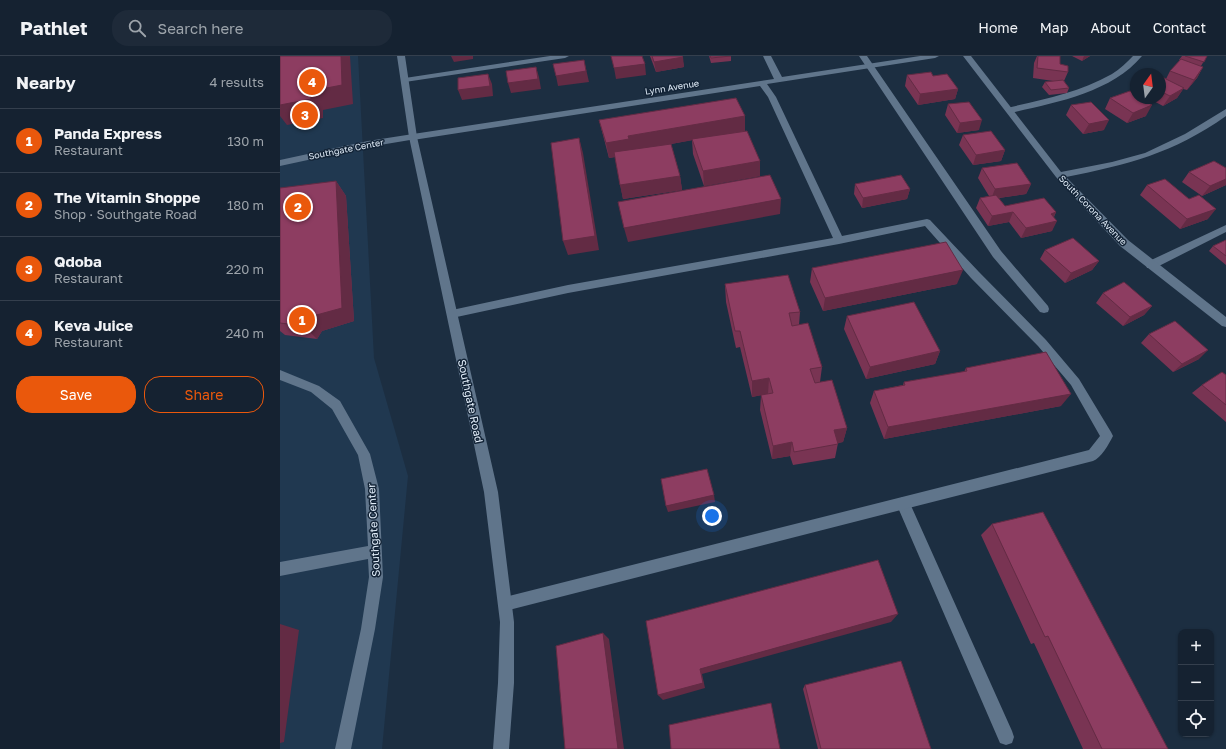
<!DOCTYPE html>
<html lang="en">
<head>
<meta charset="utf-8">
<style>
  body { margin:0; font-family:"Golos Text",sans-serif; background:#1e2a39; color:#f1f3f6 }
  .controls { position:absolute; right:12px; bottom:12px; display:grid; overflow:hidden; border-radius:8px; box-shadow:0 1px 3px #0004 }
  .controls button { width:36px; height:36px; display:grid; place-items:center; padding:0; border:0; border-bottom:1px solid #343f4d; background:#152231; color:#f1f3f6; font:20px sans-serif }
  .compass { position:absolute; left:850px; top:12px; width:36px; height:36px; border-radius:50%; background:#152231; box-shadow:0 1px 3px #0004; rotate:14deg }
  .you { position:absolute; left:432px; top:460px; width:14px; height:14px; margin:-10px; border:3px solid #fff; border-radius:50%; background:#1a73e8; box-shadow:0 0 0 6px #1a73e833 }
  .badge { display:grid; place-items:center; width:26px; height:26px; border-radius:50%; background:#ea580c; color:#fff; font-size:13px; font-weight:700 }
  .pin { position:absolute; translate:-50% -50%; border:2px solid #fff; box-shadow:0 1px 4px #0006 }
  .list { margin:0; padding:0; list-style:none }
  h2 { display:flex; justify-content:space-between; align-items:center; height:52px; margin:0; padding:0 16px; font-size:17px }
  h2 small { font-size:13px; font-weight:400; color:#9da4ab }
  .list li { display:grid; grid-template-columns:26px 1fr auto; gap:12px; align-items:center; box-sizing:border-box; height:64px; padding:0 16px; border-top:1px solid #343f4d }
  .list b { display:block; font-size:15px; white-space:nowrap }
  .list p { margin:0; font-size:13px; white-space:nowrap; color:#9da4ab }
  .list em { font-size:13px; font-style:normal; color:#9da4ab }
  .actions { display:flex; gap:8px; padding:12px 16px }
  .actions a { flex:1; padding:9px 0; border:1px solid #ea580c; border-radius:16px; text-align:center; font-size:14px; color:#ea580c }
  .actions .main { background:#ea580c; color:#fff }
  .icon { flex:none; width:22px; height:22px; fill:none; stroke:currentColor; stroke-width:2; stroke-linecap:round; stroke-linejoin:round }
  .map { position:relative; flex:none; width:946px; height:693px; overflow:hidden }
  header { display:flex; align-items:center; gap:24px; box-sizing:border-box; height:56px; padding:0 20px; background:#152231; border-bottom:1px solid #343f4d }
  header strong { font-size:19px }
  nav { display:flex; gap:22px; margin-inline-start:auto; font-size:14px }
  .search { width:280px; height:36px; background:#1e2a39; display:flex; align-items:center; gap:10px; box-sizing:border-box; padding:0 14px; border-radius:16px; color:#9da4ab; font-size:15px }
  main { display:flex }
  aside { flex:1; background:#152231 }
  .map>svg:first-child { display:block }
</style>
</head>
<body>
<header>
<strong>Pathlet</strong>
<div class="search"><svg class="icon" aria-label="search" viewBox="0 0 24 24"><circle cx="10" cy="10" r="6"/><path d="M15 15l6 6"/></svg>Search here</div>
<nav><a>Home</a><a>Map</a><a>About</a><a>Contact</a></nav>
</header>
<main>
<aside>
<h2>Nearby<small>4 results</small></h2>
<ul class="list">
<li><span class="badge">1</span><div><b>Panda Express</b><p>Restaurant</p></div><em>130 m</em></li>
<li><span class="badge">2</span><div><b>The Vitamin Shoppe</b><p>Shop · Southgate Road</p></div><em>180 m</em></li>
<li><span class="badge">3</span><div><b>Qdoba</b><p>Restaurant</p></div><em>220 m</em></li>
<li><span class="badge">4</span><div><b>Keva Juice</b><p>Restaurant</p></div><em>240 m</em></li>
</ul>
<div class="actions"><a class="main">Save</a><a>Share</a></div>
</aside>
<div class="map">
<svg width="946" height="693" viewBox="0 0 946 693">
  <rect width="100%" height="100%" fill="#1c2e41"/>
  <!-- built -->
  <path fill="#203850" d="M0,0H78L94,302L128,420L102,693H0Z"/>
  <g fill="none" stroke-linecap="round" stroke-linejoin="round">
    <!-- service -->
    <path fill="#60758b" fill-rule="evenodd" d="M270,0H289L285,2L125,26L121,24L125,22Z
      M579,0H587L721,195L768,250L769,253L768,256L764,257L760,256L713,201Z
      M853,0H862C831,37 774,47 730,57L726,54L727,52C764,43 798,37 832,18C840,13 847,6 853,0Z
      M133,78L137,81L136,83L88,91L0,110V104L88,85Z
      M946,169V176L875,212H867L866,209L867,206Z
      M0,314L39,330L60,345L90,398L99,433L103,521L95,573L71,693H55L81,573L89,521L88,503L0,520V506L88,490L85,433L78,399L52,353L31,336L0,324Z
      M623,441L628,443L732,675L734,681L732,687L726,689L720,687L616,447L618,443Z"/>
    <!-- minor -->
    <path fill="#60758b" fill-rule="evenodd" d="M483,0H491L502,21L640,0H659L655,2L487,28L496,41L562,180L647,163L650,164L699,216L766,284L799,323L831,376L833,380C829,388 821,402 813,405L225,555L220,553L218,548L220,543L225,541L809,394L820,380L791,329L758,290L691,222L645,170L559,188L288,237L172,262L168,261L167,258L168,255L172,254L288,229L553,182L488,41L480,30L133,84L129,81L133,78L494,23Z
      M683,0H691L781,116L832,106L865,97L905,78L946,53V60C894,97 847,109 786,121L848,184L946,261V271L942,270L840,190L797,144L776,121Z"/>
    <!-- tertiary -->
    <path fill="#60758b" fill-rule="evenodd" d="M117,0H125L137,81L218,436L234,566V627L229,693H213L218,627L220,566L204,436L129,81Z"/>
  </g>
  <!-- wall -->
  <path fill="#793453" d="M370,0H402L404,11L376,16Z
    M429,0H451V5L431,7Z
    M757,0H780V8L788,16L784,25L789,32L787,37L769,39L762,31L765,26L773,25L753,22L754,7Z
    M792,0H810L802,5Z
    M902,0H927L921,10L923,11L917,22L907,34L903,33L897,42L883,50L868,42H880V20L886,23L890,15L900,5L899,4Z
    M627,19L678,33L675,43L638,49L625,30Z
    M830,42L866,60L847,67L825,53Z
    M668,48L699,74L677,77L665,59Z
    M791,49L824,74L803,78L786,59Z
    M465,60V75L480,105V120L424,130L413,98L412,84L391,88L400,120L402,134L343,143L335,101L329,102L319,64Z
    M683,79L725,94L721,105L693,109L679,89Z
    M702,112L751,128L746,138L719,142L725,150L776,156L774,161L772,175L741,182L729,166L708,170L696,152L700,142L709,140L698,122Z
    M946,112V129L922,140L902,126L909,116Z
    M56,125L66,140L74,265L42,275L37,283L5,279L0,275V267Z
    M575,128L630,133L627,143L582,152L574,138Z
    M867,129L928,163L900,173L860,139Z
    M946,184V209L929,195L933,190Z
    M765,194L819,205L812,214L785,227L760,203Z
    M532,212L677,228L543,255L530,226Z
    M445,228L520,256L519,269L542,311L540,326L567,372L563,386L558,387L555,402L513,409L510,400L492,403L480,354L481,339L472,341L460,291L456,292L446,246Z
    M823,237L872,250L864,259L843,270L816,247Z
    M567,260L660,295L655,308L586,323L564,273Z
    M869,278L919,303L893,316L861,287Z
    M686,312L781,350L604,383L590,347L594,335L623,329L624,326L684,316Z
    M946,319V366L912,337L922,329Z
    M712,468L888,693H803L754,587L751,588L701,479Z
    M525,629L651,693H538L523,633Z"/>
  <!-- shaded-wall -->
  <path fill="#632b44" d="M61,0H70L73,48L43,54V62L7,69L0,60V49Z
    M171,0H193V3L174,6Z
    M804,0H810L802,5Z
    M403,1L404,11L376,16L374,6Z
    M304,4L309,26L278,30L276,20Z
    M365,8L366,19L336,23L334,12Z
    M256,11L259,21L261,33L231,37L228,27Z
    M923,11L917,22L907,34L914,24Z
    M208,18L212,28L213,40L182,44L178,34Z
    M904,32L897,42L883,50L890,40Z
    M678,33L675,43L638,49L640,38Z
    M872,49L866,60L847,67L853,57Z
    M465,60V75L351,95L352,98L329,102L326,87L348,80Z
    M702,64L699,74L677,77L680,67Z
    M829,64L824,74L803,78L809,68Z
    M299,82L303,97L319,194L288,199L283,185Z
    M725,94L721,105L693,109L696,99Z
    M480,105V120L424,130L423,115Z
    M400,120L402,134L343,143L340,129Z
    M946,123V129L922,140L930,130Z
    M56,125L66,140L74,265L42,275L37,283L24,270Z
    M751,128L746,138L711,143L715,133Z
    M630,133L627,143L582,152L583,142Z
    M501,143L500,158L348,186L344,172Z
    M936,153L928,163L900,173L907,163Z
    M733,156L729,166L708,170L712,160Z
    M776,156L771,166V158Z
    M777,165L772,175L741,182L746,172Z
    M819,205L812,214L785,227L791,217Z
    M683,214L677,228L543,255L545,242Z
    M872,250L864,259L843,270L850,261Z
    M928,294L919,303L893,316L902,308Z
    M660,295L655,308L586,323L590,311Z
    M489,322L488,338L472,341V325Z
    M791,338L781,350L604,383L608,371Z
    M567,372L563,386L551,388L554,374Z
    M512,386L510,400L492,403L493,390Z
    M434,439L435,446L388,456L386,450Z
    M618,558L611,566L422,618L425,632L383,644L378,639L420,613Z
    M0,568L19,574L4,686L0,687Z
    M323,577L329,583L344,693H338Z"/>
  <!-- building -->
  <path fill="#8d3d61" stroke="#632b44" d="M0,0H61L62,29L31,35V43L0,49Z
    M331,0H362L365,8L334,12Z
    M372,0H402L403,1L374,6Z
    M430,0H451L431,2Z
    M758,0H780V8L788,10V16L757,12Z
    M905,0H927L924,6Z
    M901,3L923,11L914,24L890,15Z
    M304,4L306,15L276,20L273,8Z
    M256,11L258,23L228,27L226,15Z
    M651,16L653,20L667,18L678,33L640,38L627,19Z
    M208,18L210,30L178,34V22Z
    M880,20L904,32L890,40L880,35Z
    M783,24L789,32L771,34L765,26Z
    M850,35L856,39V42H861L872,49L853,57L830,42Z
    M456,42L465,60L348,80L349,83L326,87L319,64Z
    M689,46L702,64L680,67L668,48Z
    M811,46L829,64L809,68L791,49Z
    M467,75L480,105L423,115L412,83Z
    M711,75L725,94L696,99L683,79Z
    M299,82L315,180L283,185L271,87Z
    M391,88L400,120L340,129L334,96Z
    M934,105L946,112V123L930,130L909,116Z
    M737,107L751,128L715,133L702,112Z
    M490,119L501,143L344,172L338,146Z
    M621,119L630,133L583,142L575,128Z
    M885,123L909,143L919,139L936,153L907,163L867,129Z
    M56,125L62,252L29,261L24,270L0,267V132Z
    M716,139L725,150L764,142L776,156L771,158L777,165L746,172L733,156L712,160L700,142Z
    M793,182L819,205L791,217L765,194Z
    M946,184V200L933,190Z
    M666,186L683,214L545,242L532,212Z
    M508,219L520,256L509,257L512,270L528,267L542,311L530,313L535,327L552,324L567,372L554,374L558,388L514,396L512,386L493,390L481,339L493,337L489,322L472,325L460,275H455L445,228Z
    M844,226L872,250L850,261L823,237Z
    M634,246L660,295L590,311L567,260Z
    M895,265L928,294L902,308L869,278Z
    M766,296L791,338L608,371L594,335L625,329L624,326L687,315L686,312Z
    M942,316L946,319V349L922,329Z
    M427,413L434,439L386,450L381,423Z
    M763,456L888,693H822L768,580L765,581L712,468Z
    M598,504L618,558L420,613L423,627L378,639L366,565Z
    M323,577L338,693H285L276,590Z
    M621,605L651,693H541L525,629Z
    M491,647L500,693H391L389,669Z"/>
  <g text-anchor="middle" dominant-baseline="central" stroke-width="3" stroke-linejoin="round" paint-order="stroke">
    <!-- far-street labels -->
    <g font-size="9" fill="#e0ecf8" stroke="#132437">
      <text transform="translate(392 31) rotate(-9)">Lynn Avenue</text>
      <text transform="translate(66 93) rotate(-11)">Southgate Center</text>
      <text transform="translate(813 154) rotate(46)">South Corona Avenue</text>
    </g>
    <!-- street labels -->
    <g font-size="11" fill="#e0ecf8" stroke="#132437">
      <text transform="translate(191 345) rotate(78)">Southgate Road</text>
      <text transform="translate(93 474) rotate(-93)">Southgate Center</text>
    </g>
  </g>
</svg>
<div class="controls">
<button>+</button>
<button>−</button>
<button><svg class="icon" aria-label="locate" viewBox="0 0 24 24"><circle cx="12" cy="12" r="6"/><path d="M12 2v4M12 18v4M2 12h4M18 12h4"/></svg></button>
</div>
<svg class="compass" viewBox="-18 -18 36 36"><path d="M0-13l5 13h-10z" fill="#e53935"/><path d="M0 13l5-13h-10z" fill="#9da4ab"/></svg>
<div class="you"></div>
<div class="pin badge" style="left:22px;top:264px">1</div>
<div class="pin badge" style="left:18px;top:151px">2</div>
<div class="pin badge" style="left:25px;top:59px">3</div>
<div class="pin badge" style="left:32px;top:26px">4</div>
</div>
</main>
</body>
</html>
